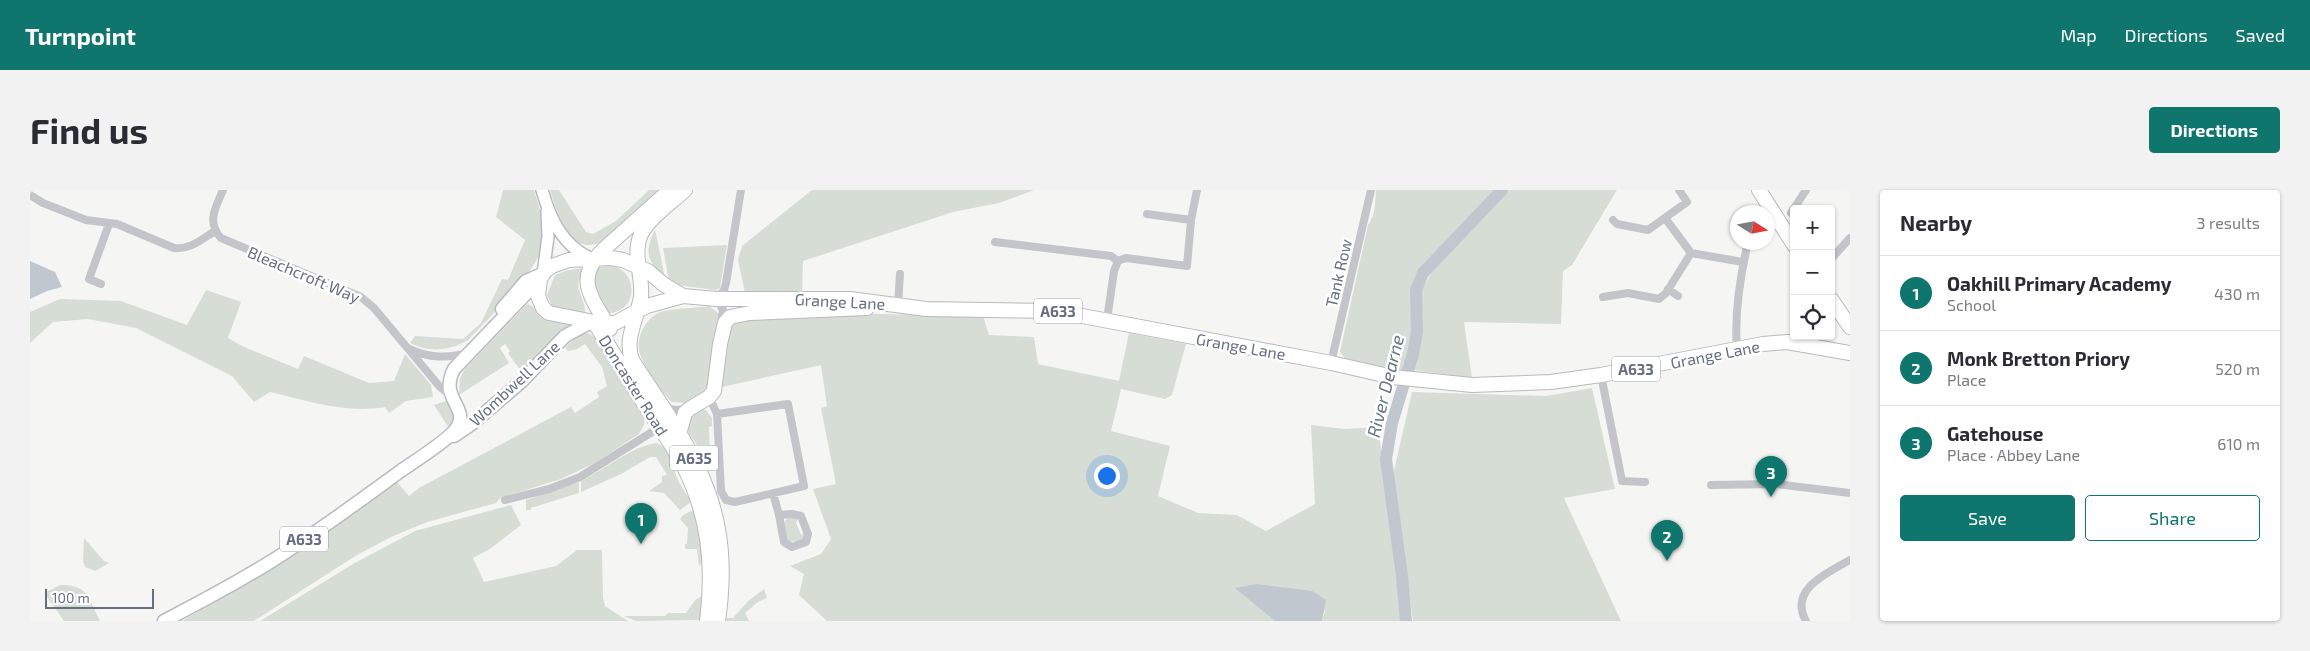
<!DOCTYPE html>
<html lang="en">
<head>
<meta charset="utf-8">
<style>
  body { margin:0; font-family:"Exo 2",sans-serif; background:#f2f2f3; color:#2b2b33 }
  .controls { position:absolute; right:15px; top:15px; display:grid; overflow:hidden; border-radius:5px; box-shadow:0 1px 4px #0004 }
  .controls button { width:45px; height:45px; display:grid; place-items:center; padding:0; border:0; border-bottom:1px solid #e1e1e2; background:#fff; color:#2b2b33; font:25px sans-serif }
  .compass { position:absolute; left:1700px; top:15px; width:45px; height:45px; border-radius:50%; background:#fff; box-shadow:0 1px 4px #0004; rotate:101deg }
  .scale { position:absolute; left:15px; bottom:12px; width:109px; box-sizing:border-box; padding-left:5px; border:2px solid #656e83; border-top:0; font-size:14px; line-height:18px; white-space:nowrap; color:#656e83; -webkit-text-stroke:4px #fff; paint-order:stroke }
  .you { position:absolute; left:1076px; top:285px; width:18px; height:18px; margin:-12px; border:4px solid #fff; border-radius:50%; background:#1a73e8; box-shadow:0 0 0 8px #1a73e833 }
  .badge { display:grid; place-items:center; width:32px; height:32px; border-radius:50%; background:#0f766e; color:#fff; font-size:16px; font-weight:700 }
  .pin { position:absolute; translate:-50% -41px; filter:drop-shadow(0 1px 2px #0008) }
  .pin::after { content:''; position:absolute; top:26px; width:18px; height:15px; background:inherit; clip-path:polygon(0 0,100% 0,50% 100%) }
  .list { margin:0; padding:0; list-style:none }
  h2 { display:flex; justify-content:space-between; align-items:center; height:65px; margin:0; padding:0 20px; font-size:21px }
  h2 small { font-size:16px; font-weight:400; color:#7c7c81 }
  .list li { display:grid; grid-template-columns:32px 1fr auto; gap:15px; align-items:center; box-sizing:border-box; height:75px; padding:0 20px; border-top:1px solid #e1e1e2 }
  .list b { display:block; font-size:19px; white-space:nowrap }
  .list p { margin:0; font-size:16px; white-space:nowrap; color:#7c7c81 }
  .list em { font-size:16px; font-style:normal; color:#7c7c81 }
  .actions { display:flex; gap:10px; padding:15px 20px }
  .actions a { flex:1; padding:11px 0; border:1px solid #0f766e; border-radius:5px; text-align:center; font-size:18px; color:#0f766e }
  .actions .main { background:#0f766e; color:#fff }
  .icon { flex:none; width:28px; height:28px; fill:none; stroke:currentColor; stroke-width:2; stroke-linecap:round; stroke-linejoin:round }
  .map { position:relative; flex:none; width:1820px; height:431px; overflow:hidden; border-radius:5px }
  header { display:flex; align-items:center; gap:30px; box-sizing:border-box; height:70px; padding:0 25px; background:#0f766e; color:#fff }
  header strong { font-size:24px }
  nav { display:flex; gap:28px; margin-inline-start:auto; font-size:18px }
  .intro { display:flex; align-items:center; justify-content:space-between; box-sizing:border-box; height:120px; padding:0 30px }
  h1 { margin:0; font-size:35px }
  .button { padding:12px 22px; border-radius:5px; background:#0f766e; color:#fff; font-size:18px; font-weight:700 }
  main { display:flex; gap:30px; padding:0 30px }
  aside { flex:1; background:#fff; border-radius:5px; box-shadow:0 1px 4px #0004 }
  .map>svg:first-child { display:block }
</style>
</head>
<body>
<header>
<strong>Turnpoint</strong>
<nav><a>Map</a><a>Directions</a><a>Saved</a></nav>
</header>
<div class="intro"><h1>Find us</h1><a class="button">Directions</a></div>
<main>
<div class="map">
<svg width="1820" height="431" viewBox="0 0 1820 431">
  <rect width="100%" height="100%" fill="#f5f6f3"/>
  <!-- green -->
  <path fill="#d5ddd4" d="M473,0H504C509,17 516,35 513,53C508,82 459,128 438,150C419,161 400,163 380,153L385,146L433,149L451,133L472,89L478,90L495,50L466,27Z
    M520,0H529L556,42L563,44L586,31L619,0H631C583,44 549,98 520,0Z
    M782,0H1004L969,13L923,22L773,71L772,106L715,103L708,70L712,56Z
    M1346,0H1467L1391,82L1382,101L1383,143L1381,166L1374,180L1317,171L1310,162L1338,35C1346,24 1345,12 1346,0Z
    M1479,0H1587L1542,75L1533,81L1531,134L1434,132L1442,188L1383,180L1392,146L1390,102L1404,79Z
    M625,39L635,88C617,69 614,64 625,39Z
    M697,55L690,98L686,100L645,95L639,91L633,58Z
    M580,76C608,78 610,122 578,123L565,106L564,78Z
    M554,78V83C540,97 557,109 555,124L523,118L517,105L525,85L538,80Z
    M176,100L211,112L198,148L212,156L268,179L274,166L339,193L364,191L375,164L401,195L403,207L376,211L359,223L355,217C317,224 278,211 240,202L224,212L202,186L106,138L58,129L23,132L0,153V122L30,109L91,111L157,135Z
    M497,114C504,115 505,121 509,125C518,134 533,132 545,133L493,184L478,163L480,161L475,154L470,158L479,173L429,205L430,188L435,179Z
    M680,116L690,125L679,179V192L676,199L656,213L642,212C632,204 611,173 609,160C607,146 616,128 630,122C643,118 666,118 680,116Z
    M800,123L953,126L959,145L1004,147L1008,174L1089,191L1099,143L1156,154L1142,205L1135,209L1091,199L1081,241L1140,256L1128,306L1168,323L1207,325L1236,341L1285,314L1281,235L1314,239L1348,237L1375,431H1292L1295,421L1242,426L1245,431H797L769,405L774,384L760,376L791,364L801,349L783,299L806,294L791,218L797,216L791,175L692,197L697,150L703,133L717,128Z
    M558,143L570,151L615,225L614,235L609,244L563,274L531,289L470,308L466,313L397,332L361,347L327,365L224,431H152L219,393L367,292L379,306L389,298L541,217L545,223L569,207L567,202L577,196L572,177L555,154L547,159L538,161L535,158C542,150 547,144 558,143Z
    M1562,198L1585,299L1534,308L1591,431H1383L1363,285L1382,202L1516,206Z
    M416,211L425,228L424,234L419,238L404,215Z
    M671,219L676,220L682,228V236L679,237L680,263L675,266L655,238L659,227Z
    M626,253C643,259 642,276 648,290C652,298 657,305 661,312L650,320L634,303L619,301L632,292V286L637,285L626,267H620L591,284L551,302V291C575,279 599,258 626,253Z
    M549,292V303L501,318V320H496V310Z
    M481,315L491,335L460,359L443,368L454,392L526,376L547,360H572L573,407L575,416L598,431H230L323,374L385,341Z
    M661,321L666,322L674,370L669,376L667,359H655V354H657L658,338L650,329L653,325Z
    M758,327L768,328L766,333L771,345L775,342L773,349L769,352L758,351L754,333Z
    M54,348L74,371L79,373L65,381L55,377L53,371Z
    M30,395C58,394 59,409 70,431H34L14,403Z
    M734,399L737,408L728,412L715,423L719,431H696L697,428H703L718,411Z
    M674,405L671,430L606,431L594,426H635L638,423H656L665,410Z"/>
  <!-- water -->
  <path fill="#c1c7cf" d="M0,71L25,82L32,97L17,101L0,109Z
    M1226,394L1282,401L1296,410L1292,431H1245L1205,398Z"/>
  <g fill="none" stroke-linecap="round" stroke-linejoin="round">
    <!-- river -->
    <path stroke="#c1c7cf" stroke-width="12" d="M1376,431L1372,386L1356,269L1362,233L1383,164L1387,142L1386,100L1393,83L1472,0"/>
    <defs>
      <path id="secondary" d="M512,0C520,28 532,55 560,68
        M513,84L518,47L517,21"/>
      <path id="primary" d="M472,119L496,91L512,84
        M424,246L443,233L492,191L535,146L561,132
        M134,431C169,413 204,394 237,374C284,345 328,312 372,280C385,271 422,248 428,236C438,216 409,208 424,179L510,89"/>
      <path id="highway" d="M655,0C641,13 620,27 611,44C602,65 613,85 611,106C608,128 594,147 602,170C662,262 705,314 688,431
        M1729,0L1764,55
        M653,106L617,116L585,133L564,132L519,123L513,118L508,106L510,89L515,81L522,76L539,70L581,68L593,70L618,81L633,94L653,106L687,109H820L896,119L1026,121L1301,173L1363,187L1442,195L1521,192L1571,185L1733,154L1757,152L1820,163
        M1801,109L1820,137
        M564,132C583,162 601,193 620,223C631,240 644,257 653,275C679,325 684,376 677,431
        M580,139C562,108 543,89 574,59L640,0
        M649,244L655,223L659,219L679,207L684,201L690,154L695,133L700,127L720,123L837,118"/>
    </defs>
    <!-- secondary casing -->
    <use href="#secondary" stroke="#b8bac0" stroke-width="14"/>
    <!-- primary casing -->
    <use href="#primary" stroke="#b8babf" stroke-width="15"/>
    <!-- highway casing -->
    <use href="#highway" stroke="#b8b9bd" stroke-width="16"/>
    <!-- street -->
    <path stroke="#c3c5ca" stroke-width="8" d="M193,0C186,17 176,32 191,48L331,107L344,118L410,197L420,205
      M0,5L13,13L56,30L87,34L144,58C160,60 172,49 185,41
      M1761,23L1776,0
      M1117,24L1161,30
      M1635,28L1661,63
      M1583,30L1587,34L1618,40L1657,12L1649,0
      M965,52L1081,66L1088,71
      M1661,63L1713,72
      M1801,69L1820,48
      M71,94L59,89L79,34
      M1638,99L1648,106
      M1573,107L1598,103L1629,109L1636,103L1661,63
      M868,115L870,84
      M1077,130L1084,81L1088,71L1096,68L1157,76L1161,30L1167,0
      M691,135L693,120L687,109L694,100L696,93L711,0
      M380,159C397,168 420,169 439,162
      M1707,159C1704,124 1710,87 1718,52
      M1301,173L1341,0
      M1571,185L1592,291L1615,292
      M679,207L687,224L691,301L696,310L705,312L774,296L758,214L687,224
      M634,217L645,220L659,219
      M1681,295L1746,294L1820,303
      M743,303L749,325L762,324L771,326L778,344L776,352L762,357L754,352L749,325
      M475,310L519,299L550,287L630,237
      M1776,431C1758,399 1798,383 1820,370"/>
    <!-- secondary -->
    <use href="#secondary" stroke="#fff" stroke-width="11"/>
    <!-- primary -->
    <use href="#primary" stroke="#fff" stroke-width="12"/>
    <!-- highway -->
    <use href="#highway" stroke="#fff" stroke-width="14"/>
  </g>
  <g text-anchor="middle" dominant-baseline="central" stroke-width="5" stroke-linejoin="round" paint-order="stroke">
    <!-- shield labels -->
    <g fill="#fff" stroke="#939aa8" stroke-width="1">
      <rect x="1004" y="108.5" width="48" height="25" rx="4"/>
      <rect x="1582" y="166.5" width="48" height="25" rx="4"/>
      <rect x="640" y="255.5" width="48" height="25" rx="4"/>
      <rect x="250" y="336.5" width="48" height="25" rx="4"/>
    </g>
    <g font-size="15" font-weight="bold" fill="#656e83">
      <text x="1028" y="121">A633</text>
      <text x="1606" y="179">A633</text>
      <text x="664" y="268">A635</text>
      <text x="274" y="349">A633</text>
    </g>
    <!-- street labels -->
    <g font-size="16" fill="#656e83" stroke="#fff">
      <text transform="translate(1308 83) rotate(-77)">Tank Row</text>
      <text transform="translate(274 84) rotate(23)">Bleachcroft Way</text>
      <text transform="translate(810 111) rotate(3)">Grange Lane</text>
      <text transform="translate(1211 156) rotate(10)">Grange Lane</text>
      <text transform="translate(1685 164) rotate(-11)">Grange Lane</text>
      <text transform="translate(484 193) rotate(-43)">Wombwell Lane</text>
      <text transform="translate(604 195) rotate(58)">Doncaster Road</text>
    </g>
    <!-- water labels -->
    <g font-size="18" font-style="italic" fill="#667486" stroke="#fff">
      <text transform="translate(1355 196) rotate(-76)">River Dearne</text>
    </g>
  </g>
</svg>
<div class="controls">
<button>+</button>
<button>−</button>
<button><svg class="icon" aria-label="locate" viewBox="0 0 24 24"><circle cx="12" cy="12" r="6"/><path d="M12 2v4M12 18v4M2 12h4M18 12h4"/></svg></button>
</div>
<svg class="compass" viewBox="-18 -18 36 36"><path d="M0-13l5 13h-10z" fill="#e53935"/><path d="M0 13l5-13h-10z" fill="#7c7c81"/></svg>
<div class="scale">100 m</div>
<div class="you"></div>
<div class="pin badge" style="left:611px;top:354px">1</div>
<div class="pin badge" style="left:1637px;top:371px">2</div>
<div class="pin badge" style="left:1741px;top:307px">3</div>
</div>
<aside>
<h2>Nearby<small>3 results</small></h2>
<ul class="list">
<li><span class="badge">1</span><div><b>Oakhill Primary Academy</b><p>School</p></div><em>430 m</em></li>
<li><span class="badge">2</span><div><b>Monk Bretton Priory</b><p>Place</p></div><em>520 m</em></li>
<li><span class="badge">3</span><div><b>Gatehouse</b><p>Place · Abbey Lane</p></div><em>610 m</em></li>
</ul>
<div class="actions"><a class="main">Save</a><a>Share</a></div>
</aside>
</main>
</body>
</html>
